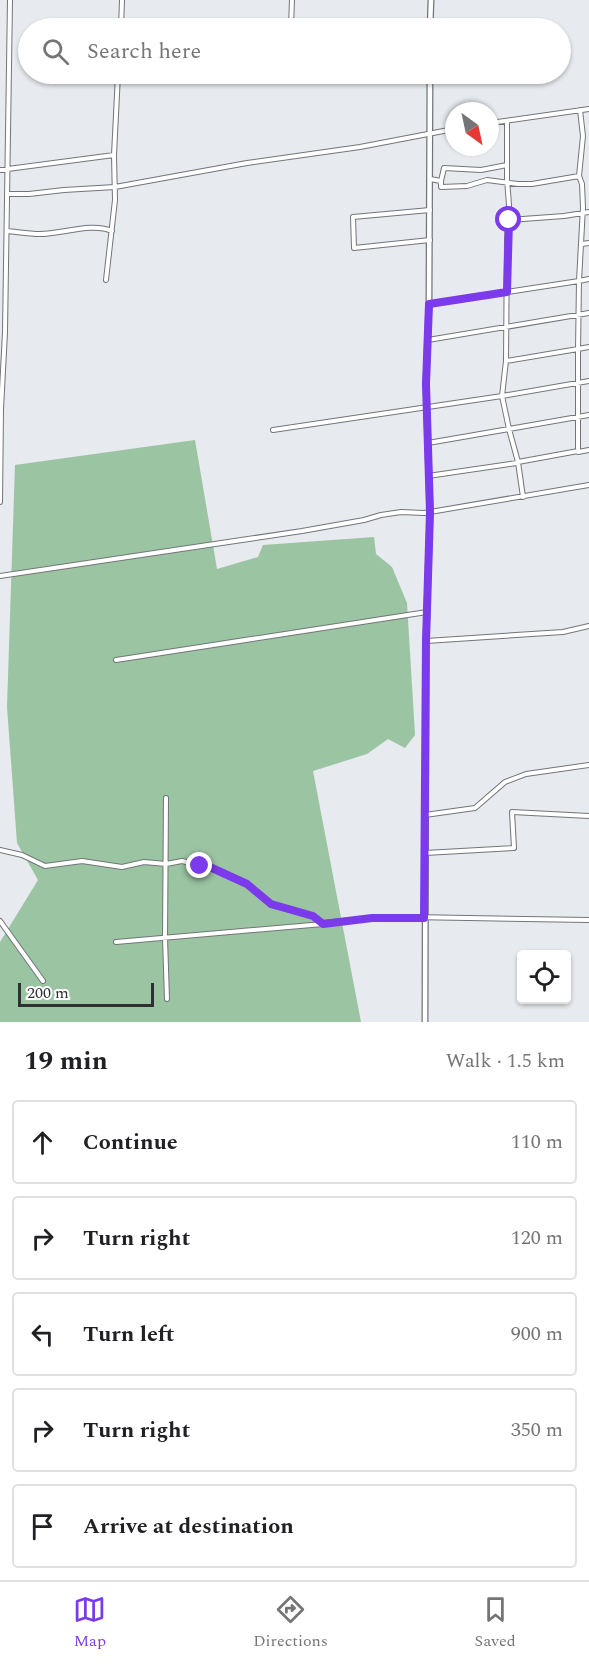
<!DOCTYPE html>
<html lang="en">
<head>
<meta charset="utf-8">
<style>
  body { margin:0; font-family:Spectral,serif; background:#f6f6f6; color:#202124 }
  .controls { position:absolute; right:18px; bottom:18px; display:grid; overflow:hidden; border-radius:6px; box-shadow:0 2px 4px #0004 }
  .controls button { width:54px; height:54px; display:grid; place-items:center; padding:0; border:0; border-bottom:2px solid #e0e0e0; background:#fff; color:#202124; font:30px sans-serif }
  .compass { position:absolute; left:445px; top:102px; width:54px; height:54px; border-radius:50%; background:#fff; box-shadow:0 2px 4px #0004; rotate:147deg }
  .scale { position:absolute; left:18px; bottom:15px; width:136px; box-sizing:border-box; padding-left:6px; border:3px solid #2f3032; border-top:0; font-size:16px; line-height:21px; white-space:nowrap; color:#2f3032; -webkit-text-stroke:4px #fff; paint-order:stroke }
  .stop { position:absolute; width:18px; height:18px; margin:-14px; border:4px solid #7c3aed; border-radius:50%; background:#fff }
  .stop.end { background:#7c3aed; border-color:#fff; box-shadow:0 2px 6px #0008 }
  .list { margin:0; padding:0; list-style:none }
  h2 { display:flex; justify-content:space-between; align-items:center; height:78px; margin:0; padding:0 24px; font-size:26px }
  h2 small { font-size:20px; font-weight:400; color:#757577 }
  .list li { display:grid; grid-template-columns:39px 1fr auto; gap:18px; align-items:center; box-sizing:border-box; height:84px; margin:0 12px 12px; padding:0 12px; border:2px solid #e0e0e0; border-radius:6px }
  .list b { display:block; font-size:22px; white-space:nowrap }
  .list em { font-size:20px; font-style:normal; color:#757577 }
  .icon { flex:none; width:33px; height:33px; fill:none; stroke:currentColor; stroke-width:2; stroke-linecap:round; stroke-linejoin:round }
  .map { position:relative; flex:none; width:589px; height:1022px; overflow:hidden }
  .search { position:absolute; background:#fff; box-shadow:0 2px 4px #0004; left:18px; right:18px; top:18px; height:66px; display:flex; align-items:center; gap:15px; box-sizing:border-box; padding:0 21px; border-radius:33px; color:#757577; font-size:22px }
  .sheet { height:558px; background:#fff }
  nav { display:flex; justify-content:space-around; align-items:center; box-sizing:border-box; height:84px; border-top:2px solid #e0e0e0; background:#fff; font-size:16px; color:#757577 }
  nav a { display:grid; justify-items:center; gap:3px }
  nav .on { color:#7c3aed }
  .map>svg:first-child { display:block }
</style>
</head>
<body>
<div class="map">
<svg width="589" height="1022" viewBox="0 0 589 1022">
  <rect width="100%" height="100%" fill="#e7eaee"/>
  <!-- green -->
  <path fill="#9bc4a3" d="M195,440L217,569L258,557L263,545L374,537L376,554L392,567L407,603L415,735L405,748L388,739L367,754L313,771L361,1022H0V942L38,880L17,843L7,707L15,465Z"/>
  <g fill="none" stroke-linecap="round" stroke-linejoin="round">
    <defs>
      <path id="minor" d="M291,26L292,0
        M121,28L122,0
        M507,121V179L509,205L507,240L506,361L578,349V451L518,462L509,429L589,415
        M490,123L589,109
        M114,155L118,74
        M0,170L114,155L115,200L106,280
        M430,179L441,181V187L467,186L487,180L518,184H532L579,176
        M441,181L444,168L481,170L507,165
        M7,194H29L64,190L115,187L247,163L360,147L454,129
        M509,220L564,216L589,212
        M7,231C18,232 29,234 40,234C62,234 92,222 112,231
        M430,240L354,248L353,217L430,210
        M582,244L589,243
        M589,279L579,281L578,349L589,347
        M429,304L579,281L583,207L582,184L579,176L583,136L580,110
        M428,340L589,313
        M273,430L502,396L506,361
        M428,443L509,429L502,396L589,381
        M578,452L589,450
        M518,462L523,497
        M428,476L517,463
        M0,502L1,409L5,332L10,0
        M0,576L302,531L364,520L381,515L401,512L424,513L589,485
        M426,641L563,632L589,626
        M116,660L427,612
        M166,798L165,938L167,999
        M425,815L475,808L505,782L526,774L589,765
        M0,850L22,855L45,866L82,861L122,867L144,862L166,864L182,861L212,868L247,884L271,905L313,916L323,923L372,918L411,917L589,920
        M425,853L514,848L512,812L589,816
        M0,921L43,981
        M116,942L323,924"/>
      <path id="tertiary" d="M430,28L431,0
        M425,1022L426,641L430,512L426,384L429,304L430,74"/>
    </defs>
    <!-- minor casing -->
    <use href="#minor" stroke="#727579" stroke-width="6"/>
    <!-- tertiary casing -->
    <use href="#tertiary" stroke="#727579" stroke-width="7"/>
    <!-- minor -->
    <use href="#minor" stroke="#fff" stroke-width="4"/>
    <!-- tertiary -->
    <use href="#tertiary" stroke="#fff" stroke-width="4.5"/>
  </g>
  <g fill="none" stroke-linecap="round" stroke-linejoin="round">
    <!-- route -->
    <path stroke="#7c3aed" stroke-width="8" d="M200,866L212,868L247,884L271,904L313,916L323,924L372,918H424L426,641L430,512L426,384L429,304L507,292L509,220"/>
  </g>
</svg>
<div class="controls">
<button><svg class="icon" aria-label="locate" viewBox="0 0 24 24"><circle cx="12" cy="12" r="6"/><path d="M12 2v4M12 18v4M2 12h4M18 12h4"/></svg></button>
</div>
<svg class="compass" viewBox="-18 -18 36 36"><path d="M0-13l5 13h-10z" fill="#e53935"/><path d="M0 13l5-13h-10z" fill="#757577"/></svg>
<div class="scale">200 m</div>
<div class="stop" style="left:509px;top:220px"></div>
<div class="stop end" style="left:200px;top:866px"></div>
<div class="search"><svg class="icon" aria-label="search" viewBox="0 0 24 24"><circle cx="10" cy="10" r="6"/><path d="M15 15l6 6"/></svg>Search here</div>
</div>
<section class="sheet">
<h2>19 min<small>Walk · 1.5 km</small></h2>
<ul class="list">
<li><svg class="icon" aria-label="ahead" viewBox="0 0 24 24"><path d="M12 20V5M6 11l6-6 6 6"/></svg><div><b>Continue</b></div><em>110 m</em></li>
<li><svg class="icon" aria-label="right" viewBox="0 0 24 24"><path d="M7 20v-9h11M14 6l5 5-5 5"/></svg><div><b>Turn right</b></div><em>120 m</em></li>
<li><svg class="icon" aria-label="left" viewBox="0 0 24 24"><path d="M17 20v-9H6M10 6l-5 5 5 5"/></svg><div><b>Turn left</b></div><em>900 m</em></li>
<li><svg class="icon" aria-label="right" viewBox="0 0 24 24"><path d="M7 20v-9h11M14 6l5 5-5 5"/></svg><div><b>Turn right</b></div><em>350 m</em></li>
<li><svg class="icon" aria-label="arrive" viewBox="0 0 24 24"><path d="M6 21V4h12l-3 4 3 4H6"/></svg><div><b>Arrive at destination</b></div></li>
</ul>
</section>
<nav>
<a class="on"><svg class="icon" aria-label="map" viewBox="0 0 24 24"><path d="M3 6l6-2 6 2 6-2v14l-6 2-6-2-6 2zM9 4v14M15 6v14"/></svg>Map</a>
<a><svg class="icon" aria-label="directions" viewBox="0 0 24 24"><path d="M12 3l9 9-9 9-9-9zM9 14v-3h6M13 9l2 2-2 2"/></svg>Directions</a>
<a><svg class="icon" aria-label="saved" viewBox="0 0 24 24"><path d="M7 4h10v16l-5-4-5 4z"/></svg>Saved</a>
</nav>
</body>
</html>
